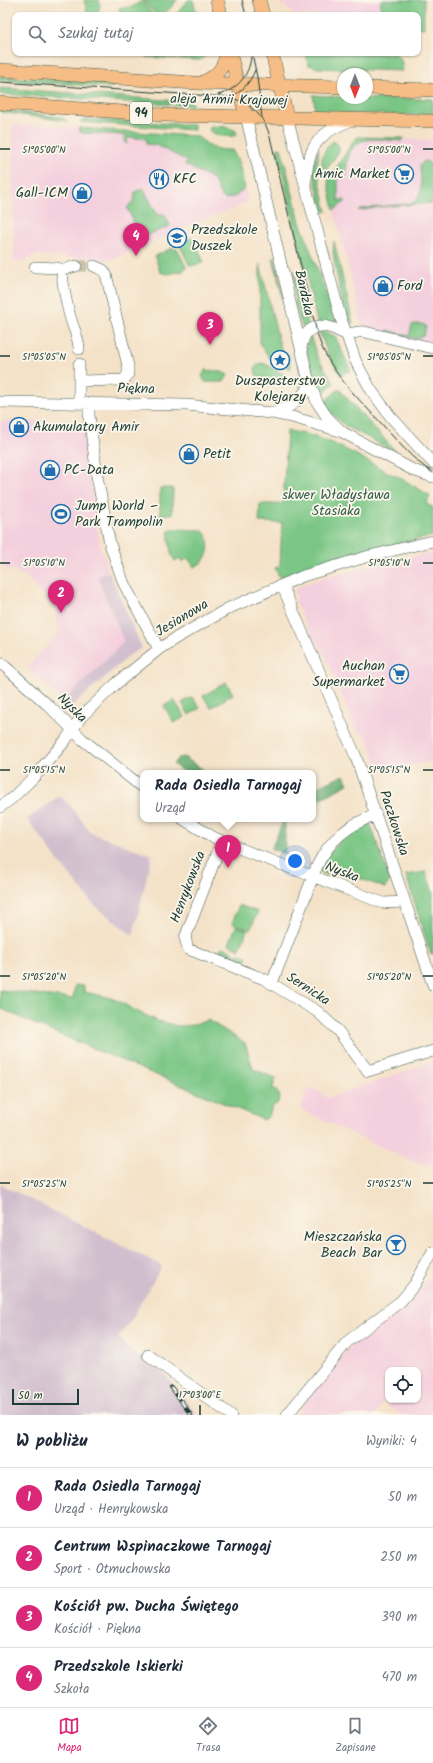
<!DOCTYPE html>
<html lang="pl">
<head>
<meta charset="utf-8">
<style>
  body { margin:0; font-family:Kalam,sans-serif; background:#f2f2f3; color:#1f2937 }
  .controls { position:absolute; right:12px; bottom:12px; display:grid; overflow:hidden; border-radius:8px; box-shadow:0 1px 3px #0004 }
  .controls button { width:36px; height:36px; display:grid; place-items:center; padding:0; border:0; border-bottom:1px solid #e0e1e3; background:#fff; color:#1f2937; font:20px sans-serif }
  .compass { position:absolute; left:337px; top:68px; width:36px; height:36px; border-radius:50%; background:#fff; box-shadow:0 1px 3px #0004; rotate:180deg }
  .scale { position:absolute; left:12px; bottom:10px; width:67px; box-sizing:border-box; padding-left:4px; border:2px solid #1f3d34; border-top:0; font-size:11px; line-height:14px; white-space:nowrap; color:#1f3d34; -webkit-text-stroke:3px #fbf7ec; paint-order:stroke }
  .you { position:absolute; left:295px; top:861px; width:14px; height:14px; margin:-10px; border:3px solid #fff; border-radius:50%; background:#1a73e8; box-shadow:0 0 0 6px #1a73e833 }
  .badge { display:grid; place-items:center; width:26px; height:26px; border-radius:50%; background:#db2777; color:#fff; font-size:13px; font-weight:700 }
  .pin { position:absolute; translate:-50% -33px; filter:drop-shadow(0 1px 2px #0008) }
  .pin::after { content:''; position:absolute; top:21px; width:14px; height:12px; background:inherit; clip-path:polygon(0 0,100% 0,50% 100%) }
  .popup { position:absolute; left:140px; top:770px; width:176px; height:52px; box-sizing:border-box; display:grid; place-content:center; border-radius:8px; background:#fff; filter:drop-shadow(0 1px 3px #0005); font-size:13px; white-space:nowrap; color:#747a83 }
  .popup b { font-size:15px; color:#1f2937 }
  .popup::after { content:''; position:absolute; left:50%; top:100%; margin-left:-8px; border:8px solid transparent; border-top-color:#fff }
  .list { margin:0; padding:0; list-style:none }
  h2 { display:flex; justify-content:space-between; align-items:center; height:52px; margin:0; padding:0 16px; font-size:17px }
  h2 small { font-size:13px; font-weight:400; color:#747a83 }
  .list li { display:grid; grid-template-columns:26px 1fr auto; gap:12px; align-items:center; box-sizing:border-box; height:60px; padding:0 16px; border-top:1px solid #e0e1e3 }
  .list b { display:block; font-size:15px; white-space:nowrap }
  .list p { margin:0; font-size:13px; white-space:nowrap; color:#747a83 }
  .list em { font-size:13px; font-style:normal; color:#747a83 }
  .icon { flex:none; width:22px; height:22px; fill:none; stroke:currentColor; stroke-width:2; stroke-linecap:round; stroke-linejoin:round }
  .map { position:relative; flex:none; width:433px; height:1415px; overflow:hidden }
  .search { position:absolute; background:#fff; box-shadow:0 1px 3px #0004; left:12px; right:12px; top:12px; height:44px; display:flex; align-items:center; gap:10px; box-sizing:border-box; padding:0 14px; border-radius:8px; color:#747a83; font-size:15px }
  .sheet { height:292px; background:#fff }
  nav { display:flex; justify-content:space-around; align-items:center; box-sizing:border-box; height:56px; border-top:1px solid #e0e1e3; background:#fff; font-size:11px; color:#747a83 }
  nav a { display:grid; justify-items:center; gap:2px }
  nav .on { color:#db2777 }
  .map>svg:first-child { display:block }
</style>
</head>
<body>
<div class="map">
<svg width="433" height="1415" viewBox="0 0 433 1415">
  <rect width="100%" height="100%" fill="#fbf7ec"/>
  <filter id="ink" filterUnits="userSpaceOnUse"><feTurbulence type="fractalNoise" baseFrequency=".025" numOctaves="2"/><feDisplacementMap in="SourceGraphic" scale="8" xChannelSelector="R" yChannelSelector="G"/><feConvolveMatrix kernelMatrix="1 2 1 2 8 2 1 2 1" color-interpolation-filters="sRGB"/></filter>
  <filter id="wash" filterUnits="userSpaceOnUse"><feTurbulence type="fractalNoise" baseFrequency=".012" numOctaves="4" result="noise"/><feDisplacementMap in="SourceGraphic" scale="16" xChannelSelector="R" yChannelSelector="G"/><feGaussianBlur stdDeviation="0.9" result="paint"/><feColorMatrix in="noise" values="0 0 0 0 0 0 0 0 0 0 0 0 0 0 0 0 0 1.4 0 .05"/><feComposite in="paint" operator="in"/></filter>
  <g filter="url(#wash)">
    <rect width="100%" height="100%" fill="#f4e2c8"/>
    <!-- built -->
    <path fill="#f4cfdd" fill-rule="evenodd" d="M280,0H381L380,15H294L291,11L287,9L286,5L282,6Z
      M12,125L58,126L197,136L209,146L219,150H232L238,160L248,202L190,225L111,260L34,255L21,262H14Z
      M356,138L433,140V353L363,327L328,186V181Z
      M0,421L82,422L100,545L109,572L97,576L124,642L64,701L27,668L61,630L57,626L55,610L25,574H19L15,569L8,570L0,563Z
      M433,552V761L380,771L367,736L355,728L325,655L318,643L315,644L295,601L297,598L294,591L298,587L319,579Z
      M433,1062V1165L411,1161L302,1110L301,1108L307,1090L313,1088L328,1098Z
      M433,1274V1415H402L383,1402L376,1415L299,1414L308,1395L347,1350L401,1309L403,1310ZM388,1370H418V1400H388Z"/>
    <!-- industrial -->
    <path fill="#d0bdcd" d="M109,572L142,648L131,654L70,708L64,701L124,642L97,576Z
      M59,796L70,805L91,833L152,855L133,936L92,903L59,862L27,819Z
      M0,1184L162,1266L128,1325L118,1338L139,1357L164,1373L197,1415H0Z"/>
    <!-- green -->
    <path fill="#7ac685" stroke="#4c825c" d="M84,0H99L100,6L97,15H88Z
      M143,0H177C172,7 165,15 156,15Z
      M188,0H193L197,15H176Z
      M381,0H424V28L418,27V15H380Z
      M142,1L153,15H120L119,8L132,7Z
      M145,53H206C206,57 202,60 198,60L146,57Z
      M306,53L394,54C402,57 403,64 402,71L316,68L314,66L308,65Z
      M0,76L113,83V87L0,80Z
      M0,88L192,102V106L0,94Z
      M313,95L343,97V98L433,99V115L316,113Z
      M0,110L61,117L67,121L0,112Z
      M85,119L194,125V130L80,122Z
      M211,126L227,127L236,131L237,135C229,138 216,136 209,130Z
      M78,128L196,136C212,147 212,150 232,150L238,160L245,188L236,196L225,199L221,196L213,179L185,165L187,161L156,145L146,144L147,139L128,137L127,144L124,142V135L83,133L79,131Z
      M358,137L404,138L402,141C366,139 348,132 346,176L338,177V200H345V202L334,210L328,181L354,140Z
      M334,141L339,146V151L325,172C318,160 324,148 334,141Z
      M281,148L300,222L332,309L336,321L335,323L317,322L277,149Z
      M319,149L317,169L327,212L322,210L313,170V164Z
      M424,161L428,162L433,168V203L380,207L359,211L360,209L412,203C425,197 420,177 420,165Z
      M143,188L158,216L164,214L170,226L135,240L141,237L127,208L134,200L135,192Z
      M193,237L204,263L190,266L179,244Z
      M334,241L353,324L346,319L344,314L333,253Z
      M172,248L178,250L186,267L183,271L167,274L160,272L155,256Z
      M273,257L275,259L304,381L302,391L300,389V372Z
      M260,264L281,350L289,355L291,369L270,358L260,345Z
      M294,270L308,326L302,327L295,304Z
      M415,324H422L426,326L424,335L417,339L387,332V330L409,336L412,325Z
      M319,331H323L335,336L351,371L348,372L347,371L341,376L328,354Z
      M310,336L318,358L334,383L319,396L306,349Z
      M261,363L265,364L285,375L286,380L282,385H278L256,375L255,367Z
      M206,370L222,372L228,375L224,382H205L202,376Z
      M339,389L395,451V452L346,426L333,415L323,403Z
      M287,431C326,435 356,455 389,473L399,477L430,496L426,504L433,507V536L353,554L316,564L280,578L275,568L280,566L282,523L259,522L260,504H283Z
      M160,488H173L172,514H160Z
      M172,529L202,530C210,537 211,551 204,560C202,563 198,565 194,567L188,558L182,562L180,558L175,561L171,553L168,532Z
      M226,682L233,694L211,708L203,696Z
      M192,697L200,708L189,715L182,703Z
      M174,700L185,717L174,723L164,706Z
      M368,823H370L390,880L385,888L336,869L331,876L322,873L320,870L324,859L350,831Z
      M426,872L433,893V954L431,955L406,875Z
      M239,905L258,912L250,930L232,923Z
      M236,926L247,930L240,949L229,944Z
      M222,947L233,951L232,953L238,955V953L247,957L246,965L217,955Z
      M75,985L84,986V992L108,997L121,1002L132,1009L158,1021L178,1026L194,1025L208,1020L245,1043L253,1069L276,1078L273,1087L280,1096L279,1102L272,1107L269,1116L264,1120L39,1026L0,1008V990L73,999Z"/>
    <!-- forest -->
    <path fill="#63ab72" stroke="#417453" d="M184,757L208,773H185L173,764L178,758Z
      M344,775L348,784L322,798L313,806V789Z
      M284,819H285V854L271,849Z"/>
  </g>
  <g filter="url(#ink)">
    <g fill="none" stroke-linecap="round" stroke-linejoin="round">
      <!-- minor-tunnel -->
      <path stroke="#c9c1aa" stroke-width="11" stroke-dasharray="11 5.5" stroke-linecap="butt" d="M76,266H94"/>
      <defs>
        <path id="minor" d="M246,116L308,378L317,402L327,417L342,432L413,470L433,477
          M287,117L340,316L356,362L371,390L391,417L433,463
          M306,180C308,145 320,132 352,120
          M35,267L58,268L62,270L76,266
          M62,270C63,288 68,314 75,331C77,338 79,342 79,349
          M301,348C303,331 315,322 332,328C336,329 341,333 346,334C351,334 358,331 365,332L433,348
          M79,381L124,380L128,374V366L106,274L103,270L94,266
          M0,402L186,405L272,413L292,417L340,431
          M79,403V364
          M89,403V415L97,476L110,544L124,584L159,649
          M274,413C291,407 302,400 310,383
          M282,585L356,757L433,985
          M0,662L50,707L82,739L143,788
          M0,807L11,799L34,777L65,741L81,717L117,683L159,649L176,638L229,608L303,576L369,556L433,541
          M183,819L213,837L233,846L383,903L405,902
          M222,841L185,938L188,949L264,979L318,1012L338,1031L368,1071L433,1051
          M272,983L317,866C329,840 349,824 376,815
          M148,1355L231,1415
          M287,1415L347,1342L401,1301L415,1284L433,1252"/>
        <path id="major" d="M217,0L221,15
          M259,0L263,15
          M230,53L246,116
          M272,53L287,117
          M0,70L195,83L343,87
          M203,82C218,76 223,68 227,53
          M367,88L433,90
          M0,103L163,115L433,121"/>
      </defs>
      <!-- minor casing -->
      <use href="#minor" stroke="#3f564a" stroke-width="12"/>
      <!-- major casing -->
      <use href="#major" stroke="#3f564a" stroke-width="14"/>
      <!-- minor -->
      <use href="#minor" stroke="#fff" stroke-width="11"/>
      <!-- major -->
      <use href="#major" stroke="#f6be86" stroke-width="13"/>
      <!-- tram -->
      <path stroke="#1f3d34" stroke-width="1" d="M242,0L246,15
        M252,53L257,77L262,118
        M0,82L227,97C249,101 264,115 270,137L317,333C327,369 355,395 380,422C397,441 412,459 433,473
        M218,95C236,90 249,77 251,57
        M229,98C242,92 250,83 255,70"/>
      <defs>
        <path id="rail" d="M171,1387L191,1415"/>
      </defs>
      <!-- rail casing -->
      <use href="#rail" stroke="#1f3d34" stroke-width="4"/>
      <!-- rail -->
      <use href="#rail" stroke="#fbf7ec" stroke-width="2.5" stroke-dasharray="8" stroke-linecap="butt"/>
    </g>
  </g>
  <!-- ticks -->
  <path fill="none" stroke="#1f3d34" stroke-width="1.5" d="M0,149H10M423,149H433M0,356H10M423,356H433M0,563H10M423,563H433M0,770H10M423,770H433M0,976H10M423,976H433M0,1183H10M423,1183H433M200,1405V1415"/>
  <!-- icons -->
  <defs>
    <symbol id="supermarket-ring" viewBox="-11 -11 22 22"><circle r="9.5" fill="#fbf7ec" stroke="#1f6fb2" stroke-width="1.5"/><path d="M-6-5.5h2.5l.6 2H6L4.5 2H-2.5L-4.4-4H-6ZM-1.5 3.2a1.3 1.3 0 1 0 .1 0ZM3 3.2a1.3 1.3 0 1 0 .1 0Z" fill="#1f6fb2"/></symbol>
    <symbol id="restaurant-ring" viewBox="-11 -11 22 22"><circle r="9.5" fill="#fbf7ec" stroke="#1f6fb2" stroke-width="1.5"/><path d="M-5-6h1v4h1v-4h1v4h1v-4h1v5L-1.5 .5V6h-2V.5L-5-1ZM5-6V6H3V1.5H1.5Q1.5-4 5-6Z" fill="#1f6fb2"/></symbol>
    <symbol id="shop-ring" viewBox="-11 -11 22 22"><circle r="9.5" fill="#fbf7ec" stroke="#1f6fb2" stroke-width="1.5"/><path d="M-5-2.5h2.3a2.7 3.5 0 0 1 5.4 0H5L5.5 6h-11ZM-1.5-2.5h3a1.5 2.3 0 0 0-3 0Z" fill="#1f6fb2"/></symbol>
    <symbol id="school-ring" viewBox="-11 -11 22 22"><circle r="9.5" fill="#fbf7ec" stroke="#1f6fb2" stroke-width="1.5"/><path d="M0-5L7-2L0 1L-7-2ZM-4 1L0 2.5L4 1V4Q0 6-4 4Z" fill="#1f6fb2"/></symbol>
    <symbol id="sight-ring" viewBox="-11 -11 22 22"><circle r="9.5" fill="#fbf7ec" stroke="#1f6fb2" stroke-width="1.5"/><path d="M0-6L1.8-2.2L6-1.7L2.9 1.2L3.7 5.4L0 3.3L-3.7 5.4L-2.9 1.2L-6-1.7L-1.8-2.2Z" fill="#1f6fb2"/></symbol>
    <symbol id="stadium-ring" viewBox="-11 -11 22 22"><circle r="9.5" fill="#fbf7ec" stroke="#1f6fb2" stroke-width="1.5"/><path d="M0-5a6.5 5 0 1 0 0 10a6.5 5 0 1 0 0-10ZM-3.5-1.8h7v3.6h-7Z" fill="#1f6fb2"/></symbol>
    <symbol id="bar-ring" viewBox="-11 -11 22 22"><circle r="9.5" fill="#fbf7ec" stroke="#1f6fb2" stroke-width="1.5"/><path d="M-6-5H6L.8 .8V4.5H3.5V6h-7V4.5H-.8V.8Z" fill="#1f6fb2"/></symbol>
  </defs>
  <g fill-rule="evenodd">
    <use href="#supermarket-ring" x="393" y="163" width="22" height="22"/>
    <use href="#restaurant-ring" x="148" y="168" width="22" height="22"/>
    <use href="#shop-ring" x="71" y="182" width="22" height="22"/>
    <use href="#school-ring" x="166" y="227" width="22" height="22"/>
    <use href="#shop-ring" x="372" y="275" width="22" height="22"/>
    <use href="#sight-ring" x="269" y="349" width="22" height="22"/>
    <use href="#shop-ring" x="8" y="416" width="22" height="22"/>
    <use href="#shop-ring" x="178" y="443" width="22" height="22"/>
    <use href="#shop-ring" x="39" y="459" width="22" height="22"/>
    <use href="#stadium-ring" x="50" y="503" width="22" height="22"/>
    <use href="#supermarket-ring" x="388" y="663" width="22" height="22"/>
    <use href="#bar-ring" x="385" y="1234" width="22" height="22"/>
  </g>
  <g text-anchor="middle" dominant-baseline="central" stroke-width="3.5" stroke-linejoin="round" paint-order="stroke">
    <!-- shield labels -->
    <rect fill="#fbf7ec" stroke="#61756b" stroke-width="1" x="130" y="102" width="22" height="22" rx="3"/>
    <g font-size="13" font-weight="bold" fill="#1f3d34">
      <text x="141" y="113">94</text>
    </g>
    <!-- street labels -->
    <g font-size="14" fill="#1f3d34" stroke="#fbf7ec">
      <text transform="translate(229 100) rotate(1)">aleja Armii Krajowej</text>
      <text transform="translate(304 293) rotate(77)">Bardzka</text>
      <text transform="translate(136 389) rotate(1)">Piękna</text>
      <text transform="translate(182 618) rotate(-31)">Jesionowa</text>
      <text transform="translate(72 708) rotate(45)">Nyska</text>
      <text transform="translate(394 823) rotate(72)">Paczkowska</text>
      <text transform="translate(342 872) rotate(21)">Nyska</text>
      <text transform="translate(188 887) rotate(-69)">Henrykowska</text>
      <text transform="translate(308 989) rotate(33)">Sernicka</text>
    </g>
    <!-- poi labels -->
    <g font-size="14" fill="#1f3d34" stroke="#fbf7ec" text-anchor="start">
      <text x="390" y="174" text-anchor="end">Amic Market</text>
      <text x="173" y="179">KFC</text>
      <text x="68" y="193" text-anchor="end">Gall-ICM</text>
      <text x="191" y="230">Przedszkole<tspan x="191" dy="16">Duszek</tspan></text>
      <text x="397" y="286">Ford</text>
      <text x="280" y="381" text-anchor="middle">Duszpasterstwo<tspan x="280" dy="16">Kolejarzy</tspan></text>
      <text x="33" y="427">Akumulatory Amir</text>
      <text x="203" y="454">Petit</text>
      <text x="64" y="470">PC-Data</text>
      <text x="75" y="506">Jump World –<tspan x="75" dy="16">Park Trampolin</tspan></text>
      <text x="385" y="666" text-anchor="end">Auchan<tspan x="385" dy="16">Supermarket</tspan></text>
      <text x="382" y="1237" text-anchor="end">Mieszczańska<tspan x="382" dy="16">Beach Bar</tspan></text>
    </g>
    <!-- park labels -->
    <g font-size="14" fill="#365f48" stroke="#fbf7ec">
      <text x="336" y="495">skwer Władysława<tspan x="336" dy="16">Stasiaka</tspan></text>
    </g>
  </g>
  <g font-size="10" text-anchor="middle" fill="#1f3d34" stroke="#fbf7ec" stroke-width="3.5" stroke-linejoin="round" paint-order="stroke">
    <text x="389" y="153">51°05'00"N</text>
    <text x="44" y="153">51°05'00"N</text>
    <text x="389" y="360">51°05'05"N</text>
    <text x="44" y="360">51°05'05"N</text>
    <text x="389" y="566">51°05'10"N</text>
    <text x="44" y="566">51°05'10"N</text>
    <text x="389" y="773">51°05'15"N</text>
    <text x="44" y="773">51°05'15"N</text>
    <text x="44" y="980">51°05'20"N</text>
    <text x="389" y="980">51°05'20"N</text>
    <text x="44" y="1187">51°05'25"N</text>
    <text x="389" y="1187">51°05'25"N</text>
    <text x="200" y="1398">17°03'00"E</text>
  </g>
</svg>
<div class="controls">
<button><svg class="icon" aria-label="locate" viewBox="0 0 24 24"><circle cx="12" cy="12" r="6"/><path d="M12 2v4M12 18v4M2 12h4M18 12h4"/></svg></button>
</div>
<svg class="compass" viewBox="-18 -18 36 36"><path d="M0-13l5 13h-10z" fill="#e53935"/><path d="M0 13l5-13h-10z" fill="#747a83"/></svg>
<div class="scale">50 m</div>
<div class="you"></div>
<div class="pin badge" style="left:228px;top:868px">1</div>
<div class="popup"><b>Rada Osiedla Tarnogaj</b>Urząd</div>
<div class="pin badge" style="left:61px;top:613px">2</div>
<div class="pin badge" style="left:210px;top:345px">3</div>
<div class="pin badge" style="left:136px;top:256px">4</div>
<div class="search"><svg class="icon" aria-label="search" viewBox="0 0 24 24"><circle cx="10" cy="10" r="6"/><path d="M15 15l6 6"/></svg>Szukaj tutaj</div>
</div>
<section class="sheet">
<h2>W pobliżu<small>Wyniki: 4</small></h2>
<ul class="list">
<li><span class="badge">1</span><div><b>Rada Osiedla Tarnogaj</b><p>Urząd · Henrykowska</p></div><em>50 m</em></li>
<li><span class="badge">2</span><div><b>Centrum Wspinaczkowe Tarnogaj</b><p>Sport · Otmuchowska</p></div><em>250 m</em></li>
<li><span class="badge">3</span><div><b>Kościół pw. Ducha Świętego</b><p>Kościół · Piękna</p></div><em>390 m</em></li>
<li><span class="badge">4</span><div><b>Przedszkole Iskierki</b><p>Szkoła</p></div><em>470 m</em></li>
</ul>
</section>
<nav>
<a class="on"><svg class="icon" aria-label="map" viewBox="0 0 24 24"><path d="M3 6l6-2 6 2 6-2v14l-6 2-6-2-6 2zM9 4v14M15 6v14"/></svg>Mapa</a>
<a><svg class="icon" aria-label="directions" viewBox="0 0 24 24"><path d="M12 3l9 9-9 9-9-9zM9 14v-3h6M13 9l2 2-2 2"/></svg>Trasa</a>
<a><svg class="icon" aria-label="saved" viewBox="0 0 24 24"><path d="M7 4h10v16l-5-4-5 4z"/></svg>Zapisane</a>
</nav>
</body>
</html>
